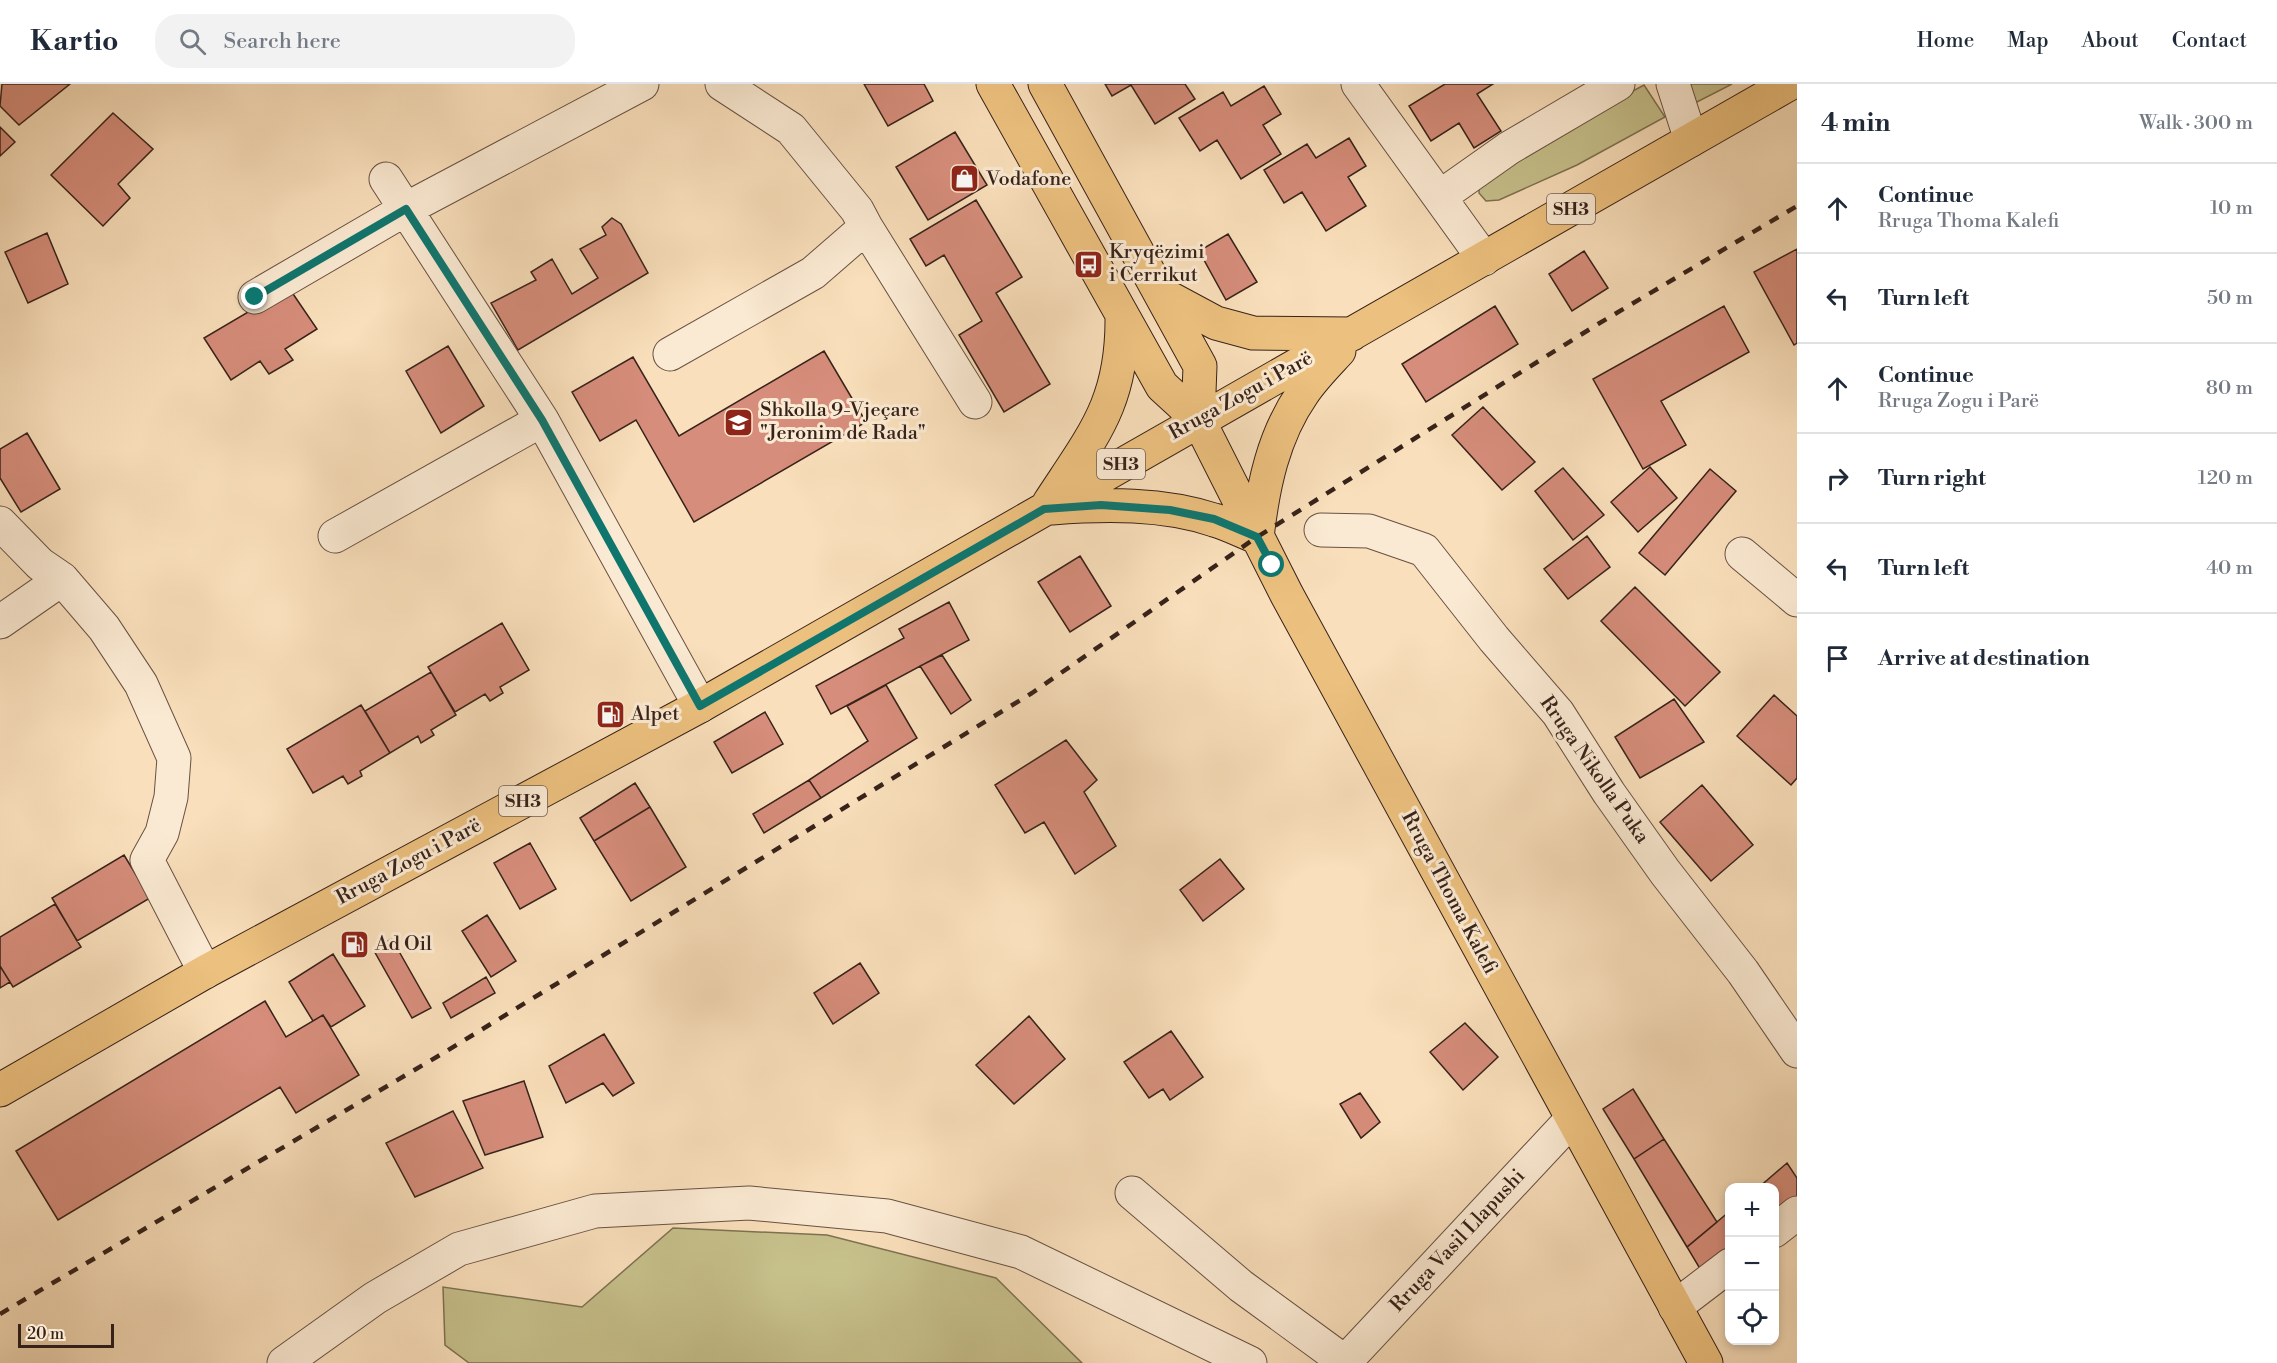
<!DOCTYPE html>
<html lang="en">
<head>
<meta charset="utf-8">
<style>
  body { margin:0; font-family:"Libre Bodoni",serif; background:#f2f2f3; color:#1f2937 }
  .controls { position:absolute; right:18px; bottom:18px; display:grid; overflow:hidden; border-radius:12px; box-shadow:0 3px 9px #0003 }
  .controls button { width:54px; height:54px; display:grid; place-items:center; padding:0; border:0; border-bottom:2px solid #e0e1e3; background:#fff; color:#1f2937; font:30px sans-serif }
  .scale { position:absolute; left:18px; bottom:15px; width:96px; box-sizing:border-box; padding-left:6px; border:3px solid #37221a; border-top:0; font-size:16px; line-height:21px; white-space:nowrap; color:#37221a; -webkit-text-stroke:4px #fbead3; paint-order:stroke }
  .stop { position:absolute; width:18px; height:18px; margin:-14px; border:4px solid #0f766e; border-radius:50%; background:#fff }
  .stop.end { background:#0f766e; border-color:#fff; box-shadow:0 2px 6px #0008 }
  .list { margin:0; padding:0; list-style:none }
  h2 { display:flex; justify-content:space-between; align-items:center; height:78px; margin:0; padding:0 24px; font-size:26px }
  h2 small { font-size:20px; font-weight:400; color:#747a83 }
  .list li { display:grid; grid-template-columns:39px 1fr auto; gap:18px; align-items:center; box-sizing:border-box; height:90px; padding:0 24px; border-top:2px solid #e0e1e3 }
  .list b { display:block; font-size:22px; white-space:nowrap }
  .list p { margin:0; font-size:20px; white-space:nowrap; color:#747a83 }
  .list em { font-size:20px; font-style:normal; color:#747a83 }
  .icon { flex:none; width:33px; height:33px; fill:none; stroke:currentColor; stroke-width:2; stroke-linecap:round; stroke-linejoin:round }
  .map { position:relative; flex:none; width:1797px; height:1279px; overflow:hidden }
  header { display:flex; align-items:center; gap:36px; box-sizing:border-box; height:84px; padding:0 30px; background:#fff; border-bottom:2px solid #e0e1e3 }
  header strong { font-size:28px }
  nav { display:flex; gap:33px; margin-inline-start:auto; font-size:21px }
  .search { width:420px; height:54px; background:#f2f2f3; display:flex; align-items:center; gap:15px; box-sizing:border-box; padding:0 21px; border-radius:24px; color:#747a83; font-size:22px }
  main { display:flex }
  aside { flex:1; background:#fff }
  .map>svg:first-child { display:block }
</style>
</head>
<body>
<header>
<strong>Kartio</strong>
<div class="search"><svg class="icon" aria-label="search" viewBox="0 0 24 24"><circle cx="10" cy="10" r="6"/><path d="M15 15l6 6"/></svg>Search here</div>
<nav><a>Home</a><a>Map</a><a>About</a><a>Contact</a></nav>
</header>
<main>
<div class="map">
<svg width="1797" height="1279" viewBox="0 0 1797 1279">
  <rect width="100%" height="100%" fill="#f9dfbb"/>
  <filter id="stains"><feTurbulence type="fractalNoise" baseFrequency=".00333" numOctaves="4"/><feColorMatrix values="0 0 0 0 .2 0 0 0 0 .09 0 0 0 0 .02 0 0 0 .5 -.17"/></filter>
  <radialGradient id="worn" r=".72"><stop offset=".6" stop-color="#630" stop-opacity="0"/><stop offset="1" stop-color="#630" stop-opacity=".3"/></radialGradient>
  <!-- green -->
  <path fill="#c6c08b" stroke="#7e7152" stroke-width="1.5" d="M1684,0H1732L1695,19Z
    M1644,1L1665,33L1577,81L1499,116L1486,117L1479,109V103L1546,54Z
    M673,1144L827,1151L996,1194L1082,1279H469L445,1261L443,1203L582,1223Z"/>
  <!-- building -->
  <path fill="#d68d7b" stroke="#37221a" stroke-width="1.5" d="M2,0H70L19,41L0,22Z
    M864,0H924L933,17L888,42Z
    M1105,0H1185L1195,15L1155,40L1131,1L1112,12Z
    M1445,0H1493L1477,10L1501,47L1474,64L1459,39L1431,57L1409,22Z
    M1264,2L1281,30L1263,41L1281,70L1241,95L1217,56L1200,67L1179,34L1223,8L1231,22Z
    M113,29L153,65L118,100L130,114L103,142L51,91Z
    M0,43L15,58L0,72Z
    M955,48L987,101L928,136L896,83Z
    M1349,54L1366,82L1348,93L1366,122L1326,147L1302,108L1284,119L1264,86L1307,60L1316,74Z
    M976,116L1022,193L996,209L1050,300L1004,328L959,251L982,237L944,171L926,182L910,155Z
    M612,134L621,140L648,189L518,266L491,219L536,196L531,188L552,175L572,210L598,194L580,165L606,151L602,143Z
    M47,149L68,200L28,219L5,168Z
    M1228,150L1257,198L1226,216L1199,167Z
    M1797,165V259L1794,261L1754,188Z
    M1584,167L1608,204L1572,227L1549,190Z
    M289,204L317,245L285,265L293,276L269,290L260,277L231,296L204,254Z
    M1495,222L1518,260L1426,318L1402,280Z
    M1724,222L1749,268L1661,317L1686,361L1643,385L1593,295Z
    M448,262L484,322L441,349L406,287Z
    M824,267L866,338L694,438L636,336L600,357L572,308L633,273L679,352Z
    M1483,323L1535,378L1502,406L1452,351Z
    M27,349L60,405L21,428L0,394V365Z
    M1650,383L1677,414L1638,448L1611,418Z
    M1563,384L1604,431L1573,456L1535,407Z
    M1710,385L1736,407L1665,491L1639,469Z
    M1587,452L1610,483L1568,515L1544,485Z
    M1080,472L1111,522L1070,548L1038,498Z
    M1635,503L1720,588L1685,622L1601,537Z
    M949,518L969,556L831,630L816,602L904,554L899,545Z
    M502,539L529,586L500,603L503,609L490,617L485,610L455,628L428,583Z
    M942,571L971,616L951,630L920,582Z
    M431,588L456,631L431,646L434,651L421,659L418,652L390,669L365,627Z
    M886,601L917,654L821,714L809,696L868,657L847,622Z
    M1774,611L1797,632V694L1791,701L1737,652Z
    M1674,615L1704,658L1640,694L1615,653Z
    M361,621L390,669L360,687L362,692L348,700L343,692L313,709L287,665Z
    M765,628L783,660L732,689L714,658Z
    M1066,656L1097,696L1084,708L1116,762L1075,790L1044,738L1025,749L995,701Z
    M809,696L821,714L764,749L753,730Z
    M635,699L650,723L594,757L580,734Z
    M1702,701L1753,761L1711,797L1660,738Z
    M650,723L686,783L631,817L594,757Z
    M530,759L556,805L520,825L494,779Z
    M124,771L150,814L77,857L52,814Z
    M1220,775L1244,805L1203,837L1180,806Z
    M55,820L81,863L13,903L0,882V853Z
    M487,831L516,877L491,893L462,847Z
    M392,855L431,924L412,934L373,865Z
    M333,870L365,922L331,943L323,931L313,937L289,898Z
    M860,879L879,909L833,940L814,909Z
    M0,882L10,898L0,904Z
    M486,893L495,909L451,934L443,919Z
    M265,917L286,953L323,931L359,991L296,1029L280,1003L58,1136L16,1067Z
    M1029,932L1065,975L1014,1020L976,981Z
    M1465,939L1498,973L1463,1006L1430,968Z
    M1171,947L1203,993L1170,1016L1163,1005L1149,1014L1124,978Z
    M604,950L634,999L613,1012L603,999L566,1019L549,982Z
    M524,997L543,1053L485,1071L463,1017Z
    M1633,1005L1664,1055L1634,1075L1603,1025Z
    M1360,1009L1380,1038L1361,1054L1340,1020Z
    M453,1027L483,1084L415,1113L386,1059Z
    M1664,1055L1717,1138L1687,1163L1634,1075Z
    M1787,1079L1797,1094V1113L1774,1132V1104H1758Z
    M1730,1127V1171L1705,1193L1687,1163Z"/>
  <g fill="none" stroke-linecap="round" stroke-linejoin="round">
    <defs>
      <path id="minor" d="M1358,0L1484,175
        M1673,0L1691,56
        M386,95L542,336L700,622
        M1441,112L1509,64L1618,0
        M866,143L975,318
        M255,213L406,125L642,0
        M670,270L813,189L866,143L857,126L791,45L722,0
        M0,439L40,480L62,495L104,544L141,600L174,674L171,713L162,749L147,776L205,888
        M1321,446L1369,447L1424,466L1494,555L1558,629L1609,709L1665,788L1743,888L1797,967
        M335,452L542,336
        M1742,470L1797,516
        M0,538L62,495
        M1132,1109L1241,1202L1345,1278
        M1774,1147L1797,1129
        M1675,1223L1730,1181
        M284,1279L375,1214L459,1165L595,1127L749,1119L887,1132L1021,1168L1250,1279
        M1344,1279L1571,1036"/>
      <path id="major" d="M993,0L1162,302L1198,335L1287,511L1706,1279
        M1045,0L1200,282L1198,335
        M1162,210L1216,239L1253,249L1352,250
        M1049,419C1094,350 1123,318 1122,232
        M1052,424C1105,420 1163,419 1214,436C1229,440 1243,448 1257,453C1263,402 1273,352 1303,309C1313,294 1327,280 1339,267
        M0,1006L205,888L700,622L1789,0"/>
    </defs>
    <!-- minor casing -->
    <use href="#minor" stroke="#685142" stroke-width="35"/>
    <!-- major casing -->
    <use href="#major" stroke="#37221a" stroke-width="35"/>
    <!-- minor -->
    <use href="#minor" stroke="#fbead3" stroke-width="33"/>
    <!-- major -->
    <use href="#major" stroke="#ecc07e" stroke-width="33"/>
    <!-- rail -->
    <path stroke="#37221a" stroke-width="4.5" stroke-dasharray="10 10" stroke-linecap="butt" d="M0,1230L445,968L1032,609L1257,453L1598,240L1797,122"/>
  </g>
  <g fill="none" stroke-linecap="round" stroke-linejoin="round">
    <!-- route -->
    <path stroke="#0f766e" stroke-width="8" d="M255,213L406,125L542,336L700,622L1044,425L1101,421L1170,426L1214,435L1257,453L1272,481"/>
  </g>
  <!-- icons -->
  <defs>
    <symbol id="shop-square" viewBox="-11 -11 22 22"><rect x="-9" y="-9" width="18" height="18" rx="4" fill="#8f2418" stroke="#fbead3"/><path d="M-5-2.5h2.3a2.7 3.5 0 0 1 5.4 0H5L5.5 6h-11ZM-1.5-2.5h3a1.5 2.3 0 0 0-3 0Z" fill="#fff"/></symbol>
    <symbol id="bus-square" viewBox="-11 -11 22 22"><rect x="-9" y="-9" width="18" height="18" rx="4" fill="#8f2418" stroke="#fbead3"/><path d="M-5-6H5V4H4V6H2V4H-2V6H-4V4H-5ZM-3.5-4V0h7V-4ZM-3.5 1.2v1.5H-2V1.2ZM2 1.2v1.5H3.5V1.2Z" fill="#fff"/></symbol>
    <symbol id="school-square" viewBox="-11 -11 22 22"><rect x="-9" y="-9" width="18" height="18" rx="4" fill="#8f2418" stroke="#fbead3"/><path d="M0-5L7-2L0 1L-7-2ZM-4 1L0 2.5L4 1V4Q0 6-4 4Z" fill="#fff"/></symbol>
    <symbol id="fuel-square" viewBox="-11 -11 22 22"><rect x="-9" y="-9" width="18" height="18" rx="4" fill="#8f2418" stroke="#fbead3"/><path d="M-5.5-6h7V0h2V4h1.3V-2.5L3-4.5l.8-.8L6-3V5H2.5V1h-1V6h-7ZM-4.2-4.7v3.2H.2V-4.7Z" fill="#fff"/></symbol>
  </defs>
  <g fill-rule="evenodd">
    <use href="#shop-square" x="948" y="78" width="33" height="33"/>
    <use href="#bus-square" x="1072" y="164" width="33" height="33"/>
    <use href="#school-square" x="722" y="322" width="33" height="33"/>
    <use href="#fuel-square" x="594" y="614" width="33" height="33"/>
    <use href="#fuel-square" x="338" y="844" width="33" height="33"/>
  </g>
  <g text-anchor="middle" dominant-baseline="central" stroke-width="6" stroke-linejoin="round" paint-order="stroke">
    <!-- shield labels -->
    <g fill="#fbead3" stroke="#725e52" stroke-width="1.5">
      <rect x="1547" y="110" width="48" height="30" rx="4.5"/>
      <rect x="1097" y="365" width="48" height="30" rx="4.5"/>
      <rect x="499" y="702" width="48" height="30" rx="4.5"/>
    </g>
    <g font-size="18" font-weight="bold" fill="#37221a">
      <text x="1571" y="125">SH3</text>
      <text x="1121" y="380">SH3</text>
      <text x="523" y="717">SH3</text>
    </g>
    <!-- poi labels -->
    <g font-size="20" fill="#37221a" stroke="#fbead3" text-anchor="start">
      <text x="986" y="95">Vodafone</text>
      <text x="1109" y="168">Kryqëzimi<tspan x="1109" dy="23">i Cerrikut</tspan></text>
      <text x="760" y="326">Shkolla 9-Vjeçare<tspan x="760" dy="23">"Jeronim de Rada"</tspan></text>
      <text x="631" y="630">Alpet</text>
      <text x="375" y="860">Ad Oil</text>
    </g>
    <!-- street labels -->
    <g font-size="20" fill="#37221a" stroke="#fbead3">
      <text transform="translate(1241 312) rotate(-29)">Rruga Zogu i Parë</text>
      <text transform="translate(1594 686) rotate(55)">Rruga Nikolla Puka</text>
      <text transform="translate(409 778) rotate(-28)">Rruga Zogu i Parë</text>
      <text transform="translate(1449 809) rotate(62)">Rruga Thoma Kalefi</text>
      <text transform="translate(1458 1157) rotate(-47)">Rruga Vasil Llapushi</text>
    </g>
  </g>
  <rect width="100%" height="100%" filter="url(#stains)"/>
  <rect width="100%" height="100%" fill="url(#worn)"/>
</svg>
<div class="controls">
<button>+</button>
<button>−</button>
<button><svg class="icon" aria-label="locate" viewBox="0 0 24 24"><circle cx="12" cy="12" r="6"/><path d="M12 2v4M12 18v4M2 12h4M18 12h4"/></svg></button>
</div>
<div class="scale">20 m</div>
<div class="stop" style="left:1272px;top:481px"></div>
<div class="stop end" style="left:255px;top:213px"></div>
</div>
<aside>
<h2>4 min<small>Walk · 300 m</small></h2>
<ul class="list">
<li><svg class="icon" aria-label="ahead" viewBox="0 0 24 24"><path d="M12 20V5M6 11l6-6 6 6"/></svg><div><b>Continue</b><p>Rruga Thoma Kalefi</p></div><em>10 m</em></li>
<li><svg class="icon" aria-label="left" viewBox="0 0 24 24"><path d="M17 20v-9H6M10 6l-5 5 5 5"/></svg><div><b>Turn left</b></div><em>50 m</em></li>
<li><svg class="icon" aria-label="ahead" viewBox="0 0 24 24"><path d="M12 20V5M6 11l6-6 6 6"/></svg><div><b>Continue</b><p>Rruga Zogu i Parë</p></div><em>80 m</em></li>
<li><svg class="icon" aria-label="right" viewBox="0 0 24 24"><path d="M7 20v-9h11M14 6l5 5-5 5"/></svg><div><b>Turn right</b></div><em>120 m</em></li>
<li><svg class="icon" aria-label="left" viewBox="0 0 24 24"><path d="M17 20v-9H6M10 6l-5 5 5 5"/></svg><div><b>Turn left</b></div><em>40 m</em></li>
<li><svg class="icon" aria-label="arrive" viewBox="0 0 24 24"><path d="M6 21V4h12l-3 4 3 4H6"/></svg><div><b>Arrive at destination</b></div></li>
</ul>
</aside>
</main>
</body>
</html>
